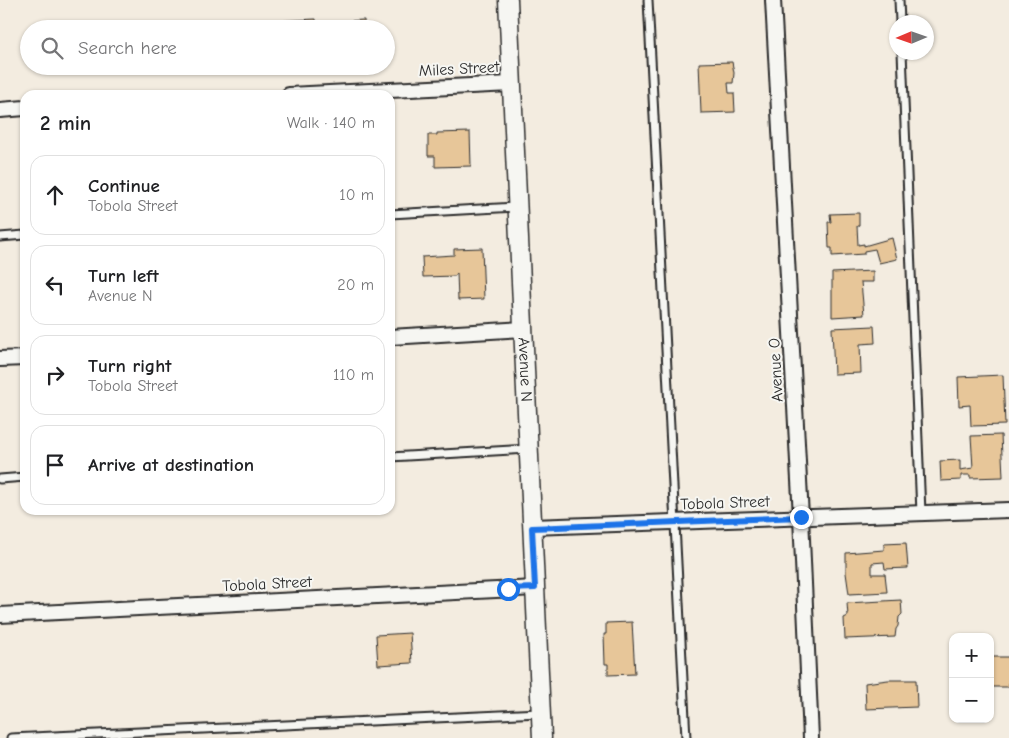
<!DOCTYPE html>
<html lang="en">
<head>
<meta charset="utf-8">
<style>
  body { margin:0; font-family:"Comic Neue",sans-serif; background:#f6f6f6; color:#202124 }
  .controls { position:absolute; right:15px; bottom:15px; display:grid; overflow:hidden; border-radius:10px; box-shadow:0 1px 4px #0004 }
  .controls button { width:45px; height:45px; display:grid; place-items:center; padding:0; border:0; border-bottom:1px solid #e0e0e0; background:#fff; color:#202124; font:25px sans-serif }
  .compass { position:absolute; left:889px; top:15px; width:45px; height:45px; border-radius:50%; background:#fff; box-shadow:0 1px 4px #0004; rotate:268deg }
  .stop { position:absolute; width:15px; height:15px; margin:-11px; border:4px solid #1a73e8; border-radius:50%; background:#fff }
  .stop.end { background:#1a73e8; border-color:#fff; box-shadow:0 1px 5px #0008 }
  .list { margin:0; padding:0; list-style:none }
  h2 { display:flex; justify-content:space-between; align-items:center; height:65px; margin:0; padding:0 20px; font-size:21px }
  h2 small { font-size:16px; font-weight:400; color:#757577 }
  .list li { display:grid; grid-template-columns:32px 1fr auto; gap:15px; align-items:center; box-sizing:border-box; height:80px; margin:0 10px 10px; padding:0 10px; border:1px solid #e0e0e0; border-radius:15px }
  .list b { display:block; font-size:19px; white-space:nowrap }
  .list p { margin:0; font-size:16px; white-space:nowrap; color:#757577 }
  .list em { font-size:16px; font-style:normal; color:#757577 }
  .icon { flex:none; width:28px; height:28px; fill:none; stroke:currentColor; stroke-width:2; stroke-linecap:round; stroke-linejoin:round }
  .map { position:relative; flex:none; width:1009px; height:738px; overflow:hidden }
  .search { position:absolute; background:#fff; box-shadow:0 1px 4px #0004; left:20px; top:20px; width:375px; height:55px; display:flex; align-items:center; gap:12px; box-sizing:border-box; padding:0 18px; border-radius:28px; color:#757577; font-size:19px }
  .panel { position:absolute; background:#fff; box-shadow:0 1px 4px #0004; left:20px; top:90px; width:375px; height:425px; border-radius:15px }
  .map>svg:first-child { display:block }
</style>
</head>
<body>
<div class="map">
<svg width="1009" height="738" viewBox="0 0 1009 738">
  <rect width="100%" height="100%" fill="#f3ece0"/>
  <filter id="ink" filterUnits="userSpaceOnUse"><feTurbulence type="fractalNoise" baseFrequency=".02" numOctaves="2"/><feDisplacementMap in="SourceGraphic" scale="10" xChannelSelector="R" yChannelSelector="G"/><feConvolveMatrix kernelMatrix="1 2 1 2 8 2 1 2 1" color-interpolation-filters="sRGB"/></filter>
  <g filter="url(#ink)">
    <!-- building -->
    <path fill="#e7c699" stroke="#2b2b2b" d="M316,19V29H274L273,21Z
      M364,20V29H323L345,27V21Z
      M732,62L734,73L733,83H728L729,93H734L735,112L701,113L699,63Z
      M470,132L471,166L435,167V156H428V135H437V133Z
      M859,213V226H857L858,245L864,244V246L892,238L897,259L879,263L875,249L864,251V254L832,256V248H829L828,222H831L830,214Z
      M482,248L484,299L458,300L457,273L455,276L423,277L422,257L454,255V249Z
      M873,271V282H861L864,315L832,317V273Z
      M874,326L875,343L860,344L861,373L834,374L832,328Z
      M1003,375L1005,425L971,426L970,405L959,406L958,377Z
      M1001,435L1003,477L970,478V475H961V480L941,481L940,461L960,460V470L973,468L971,436Z
      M906,543L908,568L885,569L884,562L872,563V574H885L887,592L849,594L846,573V553L884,550V544Z
      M901,600L902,614L899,617L898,626L896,629L895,637L845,639L844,618L848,616L847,603Z
      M632,622L635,674L608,675V664H605L604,634H606V623Z
      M410,633L412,663L378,665L376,635Z
      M990,657H1009V687H990Z
      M888,680H916L917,707L866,709L865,683Z"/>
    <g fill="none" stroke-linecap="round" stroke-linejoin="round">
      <defs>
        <path id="service" d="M648,0L686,738
          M899,0L900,22
          M902,52L921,513
          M390,214L517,207
          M0,237L25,235
          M390,457L529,449
          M0,479L25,477
          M11,738L540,713"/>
        <path id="minor" d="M773,0L801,517L811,738
          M289,95L511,84
          M0,110L25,108
          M390,337L523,329
          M0,359L25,358
          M532,527L1009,510
          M0,615L535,588"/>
        <g id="tertiary">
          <path id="s1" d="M508,0L542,738"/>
        </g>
      </defs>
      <!-- service casing -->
      <use href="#service" stroke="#2b2b2b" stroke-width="11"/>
      <!-- minor casing -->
      <use href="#minor" stroke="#2b2b2b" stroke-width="18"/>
      <!-- tertiary casing -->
      <use href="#tertiary" stroke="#2b2b2b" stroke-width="21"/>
      <!-- service -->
      <use href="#service" stroke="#f6f6f2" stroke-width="7"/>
      <!-- minor -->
      <use href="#minor" stroke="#f6f6f2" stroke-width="14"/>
      <!-- tertiary -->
      <use href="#tertiary" stroke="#f6f6f2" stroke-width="18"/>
    </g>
  </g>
  <g fill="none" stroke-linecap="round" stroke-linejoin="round" filter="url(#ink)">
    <!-- route -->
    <path stroke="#1a73e8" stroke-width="6" d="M508,589L535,588L532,528L801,517"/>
  </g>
  <g text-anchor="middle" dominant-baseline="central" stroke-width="4" stroke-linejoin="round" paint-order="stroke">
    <!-- street labels -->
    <g font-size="16" fill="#2b2b2b" stroke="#f6f6f2">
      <text transform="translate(459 69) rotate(-3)">Miles Street</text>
      <text stroke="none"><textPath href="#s1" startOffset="370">Avenue N</textPath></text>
      <text transform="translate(776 370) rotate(-93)">Avenue O</text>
      <text transform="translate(725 503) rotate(-2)">Tobola Street</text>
      <text transform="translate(267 584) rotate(-3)">Tobola Street</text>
    </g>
  </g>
</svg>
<div class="controls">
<button>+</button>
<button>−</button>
</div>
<svg class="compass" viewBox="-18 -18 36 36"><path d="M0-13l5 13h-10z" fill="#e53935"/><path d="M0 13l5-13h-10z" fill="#757577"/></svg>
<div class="stop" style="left:508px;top:589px"></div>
<div class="stop end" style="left:801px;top:517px"></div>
<div class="search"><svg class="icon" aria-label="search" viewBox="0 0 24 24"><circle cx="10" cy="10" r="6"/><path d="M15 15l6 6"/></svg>Search here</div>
<section class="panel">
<h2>2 min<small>Walk · 140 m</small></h2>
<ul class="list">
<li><svg class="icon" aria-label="ahead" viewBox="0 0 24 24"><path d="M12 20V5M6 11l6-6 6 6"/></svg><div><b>Continue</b><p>Tobola Street</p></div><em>10 m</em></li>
<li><svg class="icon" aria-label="left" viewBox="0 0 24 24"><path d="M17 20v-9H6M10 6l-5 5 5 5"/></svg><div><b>Turn left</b><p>Avenue N</p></div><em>20 m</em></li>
<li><svg class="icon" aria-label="right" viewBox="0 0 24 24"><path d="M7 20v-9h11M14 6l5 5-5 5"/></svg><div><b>Turn right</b><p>Tobola Street</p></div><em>110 m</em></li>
<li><svg class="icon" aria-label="arrive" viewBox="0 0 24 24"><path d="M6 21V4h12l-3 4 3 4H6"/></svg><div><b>Arrive at destination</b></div></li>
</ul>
</section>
</div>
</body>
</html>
